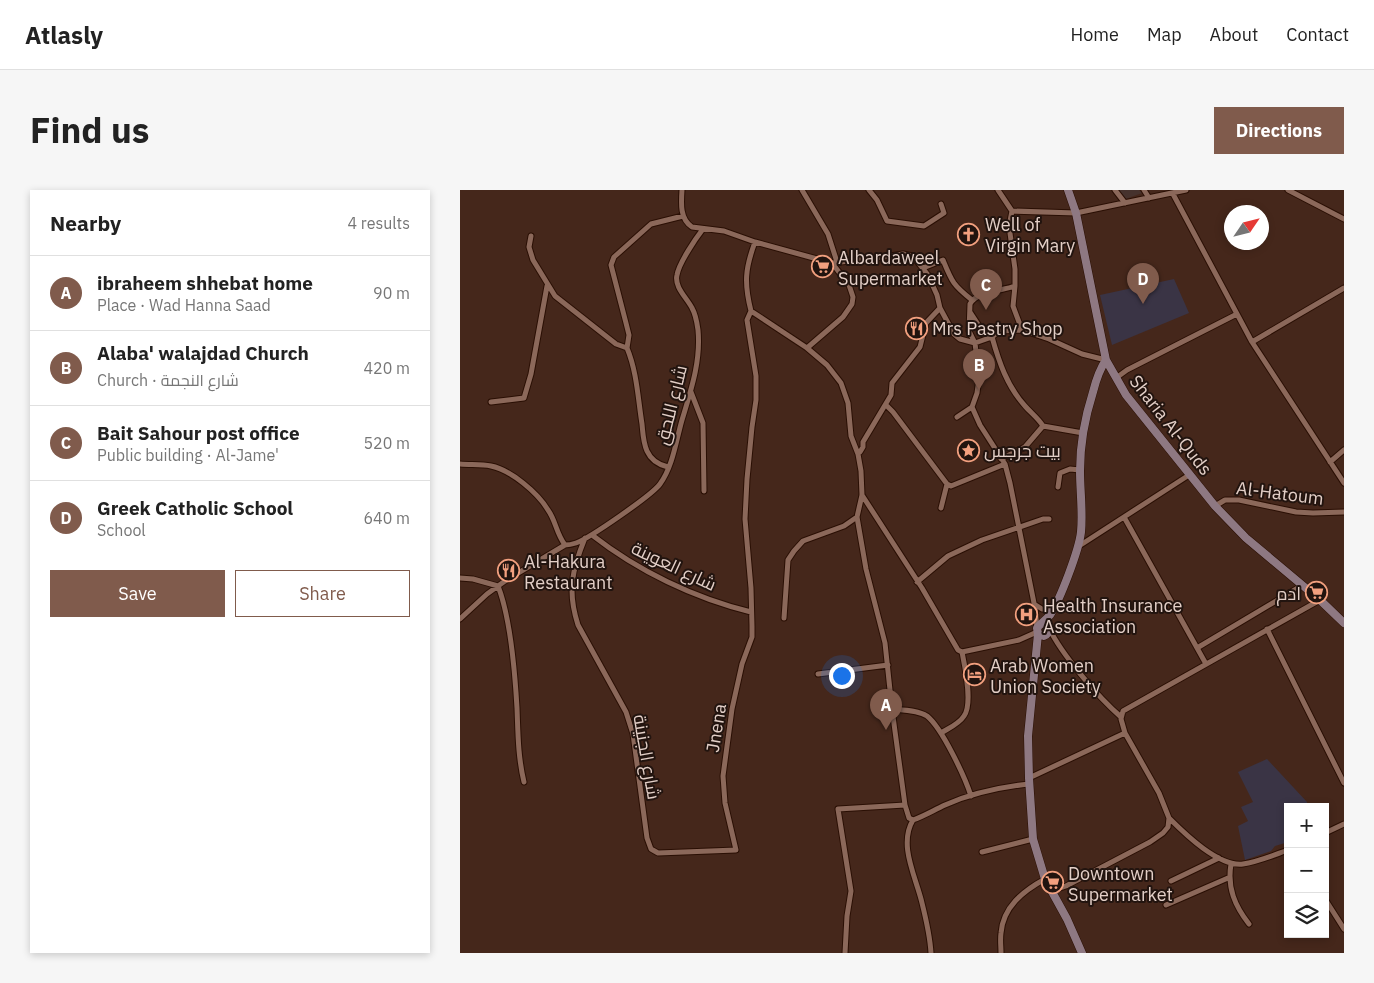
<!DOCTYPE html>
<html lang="en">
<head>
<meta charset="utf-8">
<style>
  body { margin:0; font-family:"IBM Plex Sans",Cairo,sans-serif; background:#f6f6f6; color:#222 }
  .controls { position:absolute; right:15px; bottom:15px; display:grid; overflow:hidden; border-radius:0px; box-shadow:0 2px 8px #0003 }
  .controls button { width:45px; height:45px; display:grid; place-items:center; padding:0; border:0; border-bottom:1px solid #e0e0e0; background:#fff; color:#222; font:25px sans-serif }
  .compass { position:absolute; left:764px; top:15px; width:45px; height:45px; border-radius:50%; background:#fff; box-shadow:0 2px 8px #0003; rotate:55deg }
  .you { position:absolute; left:381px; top:485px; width:18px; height:18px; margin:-12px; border:4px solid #fff; border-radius:50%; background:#1a73e8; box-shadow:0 0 0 8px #1a73e833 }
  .badge { display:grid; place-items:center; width:32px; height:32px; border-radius:50%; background:#805b4c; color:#fff; font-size:16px; font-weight:700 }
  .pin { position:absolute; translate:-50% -41px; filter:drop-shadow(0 1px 2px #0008) }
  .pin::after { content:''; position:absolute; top:26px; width:18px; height:15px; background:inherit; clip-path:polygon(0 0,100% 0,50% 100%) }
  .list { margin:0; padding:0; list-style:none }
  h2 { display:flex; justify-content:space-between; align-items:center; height:65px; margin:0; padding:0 20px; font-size:21px }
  h2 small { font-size:16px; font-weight:400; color:#767676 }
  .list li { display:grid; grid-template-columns:32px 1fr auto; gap:15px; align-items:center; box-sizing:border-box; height:75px; padding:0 20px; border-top:1px solid #e0e0e0 }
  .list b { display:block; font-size:19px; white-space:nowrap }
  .list p { margin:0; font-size:16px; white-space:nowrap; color:#767676 }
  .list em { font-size:16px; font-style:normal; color:#767676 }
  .actions { display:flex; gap:10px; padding:15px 20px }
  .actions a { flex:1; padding:11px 0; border:1px solid #805b4c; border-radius:0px; text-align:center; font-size:18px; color:#805b4c }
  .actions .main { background:#805b4c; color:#fff }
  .icon { flex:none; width:28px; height:28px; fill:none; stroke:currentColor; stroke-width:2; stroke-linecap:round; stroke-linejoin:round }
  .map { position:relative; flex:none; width:884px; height:763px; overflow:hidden; border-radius:0px }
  header { display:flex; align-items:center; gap:30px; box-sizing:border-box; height:70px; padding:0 25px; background:#fff; border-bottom:1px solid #e0e0e0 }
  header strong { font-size:24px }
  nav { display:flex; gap:28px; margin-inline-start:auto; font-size:18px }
  .intro { display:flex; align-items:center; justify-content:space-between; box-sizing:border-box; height:120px; padding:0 30px }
  h1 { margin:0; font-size:35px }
  .button { padding:12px 22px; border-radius:0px; background:#805b4c; color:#fff; font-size:18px; font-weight:700 }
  main { display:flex; gap:30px; padding:0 30px }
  aside { flex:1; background:#fff; border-radius:0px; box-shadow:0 2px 8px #0003 }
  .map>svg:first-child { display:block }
</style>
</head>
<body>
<header>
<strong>Atlasly</strong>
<nav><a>Home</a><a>Map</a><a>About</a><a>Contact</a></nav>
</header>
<div class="intro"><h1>Find us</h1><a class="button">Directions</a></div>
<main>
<aside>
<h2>Nearby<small>4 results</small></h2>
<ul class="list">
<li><span class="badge">A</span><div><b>ibraheem shhebat home</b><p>Place · Wad Hanna Saad</p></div><em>90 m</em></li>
<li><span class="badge">B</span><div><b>Alaba' walajdad Church</b><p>Church · شارع النجمة</p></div><em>420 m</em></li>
<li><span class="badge">C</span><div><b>Bait Sahour post office</b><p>Public building · Al-Jame'</p></div><em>520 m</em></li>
<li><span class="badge">D</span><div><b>Greek Catholic School</b><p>School</p></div><em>640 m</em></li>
</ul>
<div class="actions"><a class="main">Save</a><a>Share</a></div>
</aside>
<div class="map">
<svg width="884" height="763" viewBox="0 0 884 763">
  <rect width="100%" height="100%" fill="#45271b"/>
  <!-- education -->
  <path fill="#3a3445" d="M714,89L729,123L652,155L640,105Z
    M807,569L847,612V617H828V652L815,656L811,661L785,670L778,636L788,631L781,617L793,612L778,582Z"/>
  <!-- medical -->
  <path fill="#46322d" d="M656,0H679L682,3L663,10Z"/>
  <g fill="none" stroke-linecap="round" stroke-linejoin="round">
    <defs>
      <path id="street" d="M222,0C221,14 220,29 232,37L264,41L295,52L372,73L424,67L443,64L453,66L468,85L477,105L480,118L494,144L500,149L515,153L532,147L539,141L562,140L589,149L622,164L646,170
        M342,0L368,44L377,72
        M409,0L417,10L427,31L464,36L484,23L481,14
        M538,0L552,21
        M655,0L665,13
        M684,0L689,8
        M828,0L884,29
        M713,4L792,152L884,293
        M552,21L549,36L555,79V96C542,101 517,101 510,114L509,141L515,153L519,188L517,203L512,217L520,235L545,274L550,293L575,418L577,438
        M552,21L616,23L726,0
        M71,46L69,57L73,70L95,106L156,154L167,158L169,145L166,133L151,75L154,67L191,34L223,26
        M295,52C285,79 284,93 291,121L347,158L367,175L381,193L388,213L391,246L398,264L401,281L402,305L397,327L406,379L425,453L432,519
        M463,78L483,70C492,92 493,95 512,110
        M555,96L553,116L562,140
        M510,122L523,142L532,147C539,172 547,196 565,216C571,223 578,228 583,236
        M792,152L884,98
        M167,158C177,182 178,209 182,234C183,244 183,252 187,261C191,270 199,275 208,277
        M347,158L383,127L392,114L393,107L389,95L372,73
        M656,188L667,180L777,124
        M231,202L243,233L244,301
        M31,212L64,208L71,184L87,96
        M426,215L433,222L487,294L491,296L545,274
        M497,227L512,217
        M583,236L623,243
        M397,261L400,262L403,257V252L431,205L432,193L460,157L466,133L480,118
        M541,269L565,257L583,236
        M870,272L884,260
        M0,274C10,275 21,274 31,276C51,280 78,303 88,320C96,331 96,343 105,355
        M598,297L600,283L610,279L620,280
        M402,305L462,398L498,460L502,462C505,477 513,514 504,526C499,534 489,538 481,543
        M755,316L765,310H779L836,322L853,323L884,322
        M481,318L487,294
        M664,327L746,474
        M132,345C178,381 234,408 291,422
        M125,348C112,380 107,401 118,435L166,522L173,544L187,648L191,659L198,663L276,660L265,613L263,586L272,519L282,474L292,447V436L291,398L285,329L287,289L292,237L296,210V186L287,130L291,121
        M619,356L729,285
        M0,388L13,389L38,396C51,429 55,483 57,518C58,544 58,567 64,592
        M457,392L488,366L522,350L583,329H589
        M574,414L582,419L593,420
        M324,428L328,370L334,361L343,351L384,336L397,327
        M0,429L27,404L45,391L105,355C109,355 113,354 116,353C130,348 192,305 200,294C213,276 216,251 222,230C231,200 241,171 238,140C237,133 236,125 232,118C227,108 214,97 217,85C219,73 236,48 243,39
        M589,438C602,465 638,507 661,527
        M807,439L884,593
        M737,458L843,395
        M502,462L559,450L577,442
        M358,484L428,475
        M569,588L665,543
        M709,628C726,645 759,677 783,674C798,672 814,665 828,660
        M453,630L449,628L445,615L432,519C443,520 458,520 467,526C482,538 505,587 511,606
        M453,630C438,655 456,687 462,713C466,729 470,746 471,763
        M453,630C464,626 474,620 485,615C512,603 541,597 569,594
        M865,643L884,634
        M522,662L573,649
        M771,674C767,698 775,716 789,734
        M711,691L759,668
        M590,697L597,699L606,696L690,652L703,643L708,637L709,628L699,603L665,543L661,529L663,521L860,410
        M865,709L884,739
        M706,715L768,688
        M385,763L387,726L391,701L378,619L445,615
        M541,763C541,756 540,750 541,743C543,717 563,701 585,689"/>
      <path id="secondary" d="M608,0L616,23L646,170L666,205L755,316L786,348L860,410L884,433
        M583,433L588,436C590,441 588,444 584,446L578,444L577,438C581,433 586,430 590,425C600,410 619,360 621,342C623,322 620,301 620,281C620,254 625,227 633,202C636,190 639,180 646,170
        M578,444L568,546L569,588L573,649L585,689L607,729L622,763"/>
    </defs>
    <!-- street casing -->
    <use href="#street" stroke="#2a0f04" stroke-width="7"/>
    <!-- secondary casing -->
    <use href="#secondary" stroke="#2a0f04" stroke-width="9"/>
    <!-- street -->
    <use href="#street" stroke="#8b685a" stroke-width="5"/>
    <!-- secondary -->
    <use href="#secondary" stroke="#8e7882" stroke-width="8"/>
  </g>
  <!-- icons -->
  <defs>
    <symbol id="church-ring" viewBox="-11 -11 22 22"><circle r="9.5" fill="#22140f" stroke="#f2a07f" stroke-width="1.5"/><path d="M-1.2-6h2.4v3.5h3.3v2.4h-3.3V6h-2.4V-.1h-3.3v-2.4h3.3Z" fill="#f2a07f"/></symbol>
    <symbol id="supermarket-ring" viewBox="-11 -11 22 22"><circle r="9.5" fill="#22140f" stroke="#f2a07f" stroke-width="1.5"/><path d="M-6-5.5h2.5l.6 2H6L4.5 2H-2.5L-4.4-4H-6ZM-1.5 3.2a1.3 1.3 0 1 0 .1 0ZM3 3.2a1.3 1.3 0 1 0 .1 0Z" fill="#f2a07f"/></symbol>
    <symbol id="restaurant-ring" viewBox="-11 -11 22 22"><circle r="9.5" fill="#22140f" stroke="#f2a07f" stroke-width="1.5"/><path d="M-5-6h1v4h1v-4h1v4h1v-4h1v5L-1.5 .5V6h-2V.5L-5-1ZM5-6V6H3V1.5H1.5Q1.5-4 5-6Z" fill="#f2a07f"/></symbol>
    <symbol id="sight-ring" viewBox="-11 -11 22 22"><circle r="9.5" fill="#22140f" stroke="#f2a07f" stroke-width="1.5"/><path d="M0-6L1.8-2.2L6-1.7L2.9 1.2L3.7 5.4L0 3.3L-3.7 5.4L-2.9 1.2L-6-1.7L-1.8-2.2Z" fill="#f2a07f"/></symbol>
    <symbol id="hospital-ring" viewBox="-11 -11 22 22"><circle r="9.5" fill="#22140f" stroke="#f2a07f" stroke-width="1.5"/><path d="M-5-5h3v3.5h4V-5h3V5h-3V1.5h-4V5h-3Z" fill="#f2a07f"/></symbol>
    <symbol id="hotel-ring" viewBox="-11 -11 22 22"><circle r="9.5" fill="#22140f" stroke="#f2a07f" stroke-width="1.5"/><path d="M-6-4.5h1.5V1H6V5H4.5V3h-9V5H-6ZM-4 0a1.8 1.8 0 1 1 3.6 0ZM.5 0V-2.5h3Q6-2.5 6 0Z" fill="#f2a07f"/></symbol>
  </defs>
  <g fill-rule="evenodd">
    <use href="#church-ring" x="496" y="32" width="25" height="25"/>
    <use href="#supermarket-ring" x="350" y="64" width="25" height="25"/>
    <use href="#restaurant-ring" x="444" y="126" width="25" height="25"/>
    <use href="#sight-ring" x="496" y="248" width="25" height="25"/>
    <use href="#restaurant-ring" x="36" y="368" width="25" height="25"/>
    <use href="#supermarket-ring" x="844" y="390" width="25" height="25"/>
    <use href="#hospital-ring" x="554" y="412" width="25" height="25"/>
    <use href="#hotel-ring" x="502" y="472" width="25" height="25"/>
    <use href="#supermarket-ring" x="580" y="680" width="25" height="25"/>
  </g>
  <g text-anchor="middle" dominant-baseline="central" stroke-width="4" stroke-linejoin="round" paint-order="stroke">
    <!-- poi labels -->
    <g font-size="18" fill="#e3cfc7" stroke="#22140f" text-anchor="start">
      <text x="525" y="34">Well of<tspan x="525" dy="21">Virgin Mary</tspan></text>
      <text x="378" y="67">Albardaweel<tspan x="378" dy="21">Supermarket</tspan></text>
      <text x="472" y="138">Mrs Pastry Shop</text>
      <text x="524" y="260">بيت جرجس</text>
      <text x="64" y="371">Al-Hakura<tspan x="64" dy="21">Restaurant</tspan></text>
      <text x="841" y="403" text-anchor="end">ادم</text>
      <text x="583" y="415">Health Insurance<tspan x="583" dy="21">Association</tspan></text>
      <text x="530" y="475">Arab Women<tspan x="530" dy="21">Union Society</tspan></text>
      <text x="608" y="683">Downtown<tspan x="608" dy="21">Supermarket</tspan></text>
    </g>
    <!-- street labels -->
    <g font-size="18" fill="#e3cfc7" stroke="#22140f">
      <text transform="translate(211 215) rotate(-76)">شارع اللحق</text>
      <text transform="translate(711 235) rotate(52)">Sharia Al-Quds</text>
      <text transform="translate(820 303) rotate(7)">Al-Hatoum</text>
      <text transform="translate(214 376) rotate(25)">شارع العوينة</text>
      <text transform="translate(256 538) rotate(-81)">Jnena</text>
      <text transform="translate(187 567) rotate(80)">شارع الجنينة</text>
    </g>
  </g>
</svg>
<div class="controls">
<button>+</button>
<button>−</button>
<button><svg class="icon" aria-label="layers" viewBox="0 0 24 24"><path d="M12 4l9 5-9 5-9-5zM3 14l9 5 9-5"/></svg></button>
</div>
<svg class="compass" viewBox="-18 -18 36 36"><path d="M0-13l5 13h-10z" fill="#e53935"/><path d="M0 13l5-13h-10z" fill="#767676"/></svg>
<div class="you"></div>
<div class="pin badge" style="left:426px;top:540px">A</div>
<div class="pin badge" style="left:519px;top:200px">B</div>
<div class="pin badge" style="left:526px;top:120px">C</div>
<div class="pin badge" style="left:683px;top:114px">D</div>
</div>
</main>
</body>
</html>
